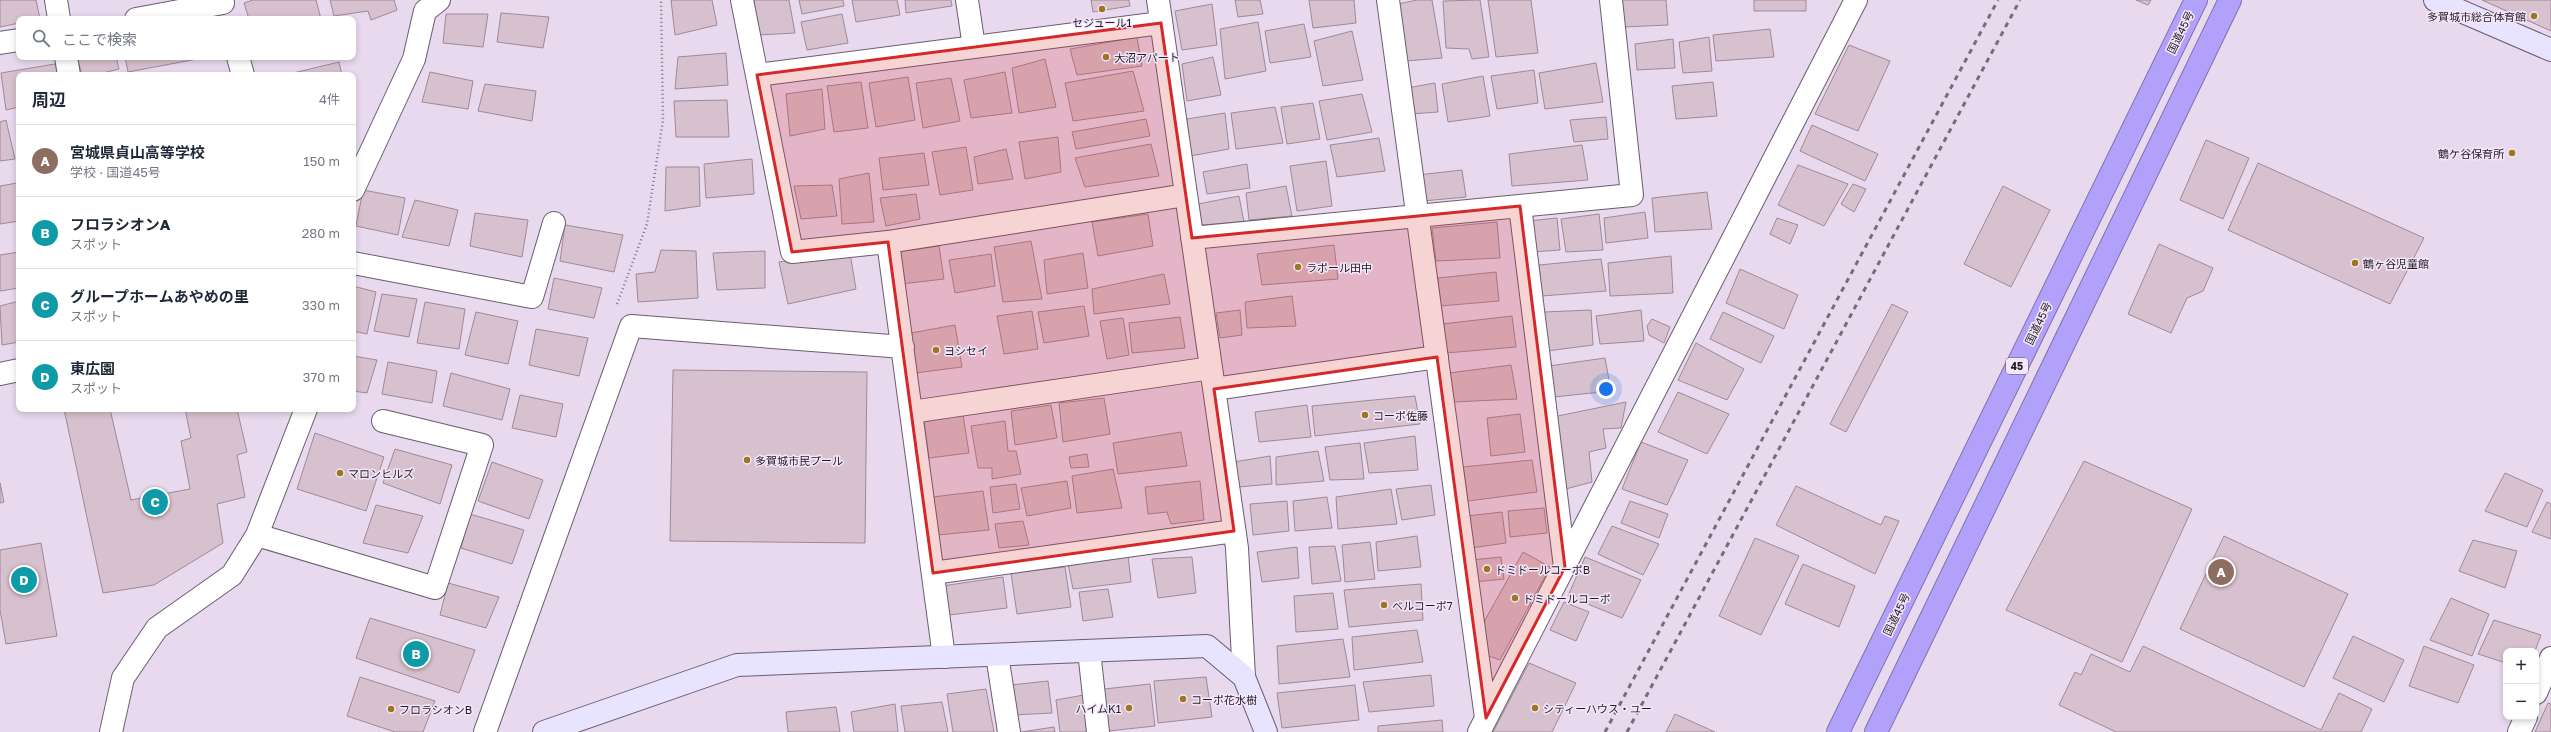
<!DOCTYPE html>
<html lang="ja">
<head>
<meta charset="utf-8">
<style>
  body { margin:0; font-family:"Golos Text","Noto Sans JP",sans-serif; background:#f6f6f7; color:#1f2937 }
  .controls { position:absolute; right:12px; bottom:12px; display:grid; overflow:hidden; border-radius:8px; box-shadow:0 2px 6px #0003 }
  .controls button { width:36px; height:36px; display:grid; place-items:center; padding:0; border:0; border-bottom:1px solid #e0e1e3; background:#fff; color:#1f2937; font:20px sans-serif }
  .you { position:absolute; left:1606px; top:389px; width:14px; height:14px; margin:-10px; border:3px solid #fff; border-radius:50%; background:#1a73e8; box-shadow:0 0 0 6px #1a73e833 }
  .badge { display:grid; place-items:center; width:26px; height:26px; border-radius:50%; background:#2563eb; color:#fff; font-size:13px; font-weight:700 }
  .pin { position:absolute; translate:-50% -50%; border:2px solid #fff; box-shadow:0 1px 4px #0006 }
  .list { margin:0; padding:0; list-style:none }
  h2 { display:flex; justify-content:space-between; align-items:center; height:52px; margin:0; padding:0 16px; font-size:17px }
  h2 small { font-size:13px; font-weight:400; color:#747a83 }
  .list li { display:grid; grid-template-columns:26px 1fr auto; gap:12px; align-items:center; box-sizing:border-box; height:72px; padding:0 16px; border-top:1px solid #e0e1e3 }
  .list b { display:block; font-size:15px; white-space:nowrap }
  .list p { margin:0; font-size:13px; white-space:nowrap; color:#747a83 }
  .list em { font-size:13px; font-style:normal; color:#747a83 }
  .icon { flex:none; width:22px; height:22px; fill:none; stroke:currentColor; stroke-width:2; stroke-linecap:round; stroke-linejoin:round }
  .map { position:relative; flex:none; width:2551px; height:732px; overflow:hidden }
  .search { position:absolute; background:#fff; box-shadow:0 2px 6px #0003; left:16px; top:16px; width:340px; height:44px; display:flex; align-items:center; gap:10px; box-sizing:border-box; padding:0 14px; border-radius:8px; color:#747a83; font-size:15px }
  .panel { position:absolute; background:#fff; box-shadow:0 2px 6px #0003; left:16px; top:72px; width:340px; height:340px; border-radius:8px }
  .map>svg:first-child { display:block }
</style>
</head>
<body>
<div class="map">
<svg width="2551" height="732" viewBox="0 0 2551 732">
  <rect width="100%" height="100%" fill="#e8d9ee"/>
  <!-- building -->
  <path fill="#d8c1ce" stroke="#9f8996" d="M0,0H36L40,19H19V23L0,27Z
    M253,0H316L321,19H249L244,3Z
    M330,0H394L397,10L371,20L368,11L334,16Z
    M671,0H712L717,25L675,35Z
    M754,0H789L795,33L759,35Z
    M799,0H843L844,6L802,14Z
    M852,0H897L900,15L856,22Z
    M905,0H951L952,6L906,13Z
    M1091,0H1129L1130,6L1093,12Z
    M1235,0H1260L1263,14L1238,17Z
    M1309,0H1354L1356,23L1313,28Z
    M1417,0H1432L1442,58L1406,61L1398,4Z
    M1480,0L1489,57L1472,59L1469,49L1446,48L1443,1Z
    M1488,0H1531L1538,53L1496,57Z
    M1621,0H1666L1668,25L1623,27Z
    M1754,0H1806V11H1754Z
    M2136,0H2151L2148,5Z
    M2482,0H2551V31Z
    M1212,4L1217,45L1182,50L1175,11Z
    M501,13L549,17L543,48L497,42Z
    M446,14H488L483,47L443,43Z
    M842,14L848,43L807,50L801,22Z
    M1258,22L1266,71L1225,79L1220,29Z
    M1304,24L1311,57L1270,63L1265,31Z
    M1770,29L1774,57L1716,61L1713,35Z
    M1352,31L1363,80L1323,86L1314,41Z
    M1137,37L1142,66L1077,75L1070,49Z
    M1709,37L1712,71L1683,73L1679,42Z
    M1673,39L1675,68L1637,70L1635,44Z
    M1849,45L1890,61L1858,131L1815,114Z
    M726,53L728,85L675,89L678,57Z
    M77,57H116L119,69L94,75H82Z
    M125,57H208L128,72Z
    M1213,57L1221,95L1187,101L1182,64Z
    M1045,59L1056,107L1019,113L1012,68Z
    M339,62L342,75H285Z
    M1596,63L1603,102L1545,109L1539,73Z
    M55,64L58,75H19V107L6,110L1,73Z
    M1534,70L1538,103L1497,109L1491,76Z
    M1133,71L1144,111L1073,121L1065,83Z
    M430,72L473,81L468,109L422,102Z
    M1005,72L1012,113L971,118L964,80Z
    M1483,76L1490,116L1448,122L1442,84Z
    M908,77L915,120L876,127L869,83Z
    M951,78L960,121L923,128L916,83Z
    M861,82L868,128L834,132L827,86Z
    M1713,82L1717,116L1676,119L1672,86Z
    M1435,83L1438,112L1410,114L1407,88Z
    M485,84L536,91L532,121L478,111Z
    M822,89L825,129L790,136L786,94Z
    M1362,94L1372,132L1327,140L1319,101Z
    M727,100L729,137H676L674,101Z
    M1313,103L1320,139L1287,144L1281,107Z
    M1275,107L1283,143L1236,149L1231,113Z
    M1225,113L1229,149L1190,156L1187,119Z
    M1606,117L1608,139L1574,142L1570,120Z
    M1146,119L1150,136L1076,149L1072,132Z
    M6,120L15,159L0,161V122Z
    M1812,125L1878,154L1865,181L1800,151Z
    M1058,137L1061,172L1025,179L1019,142Z
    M1379,138L1385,171L1337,177L1330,145Z
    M2206,140L2249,158L2223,219L2180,200Z
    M1151,144L1159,176L1085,187L1075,158Z
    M1582,145L1588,180L1512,186L1509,154Z
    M966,147L973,190L940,195L932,152Z
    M1006,149L1013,179L978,184L974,157Z
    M924,153L929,185L883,190L879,158Z
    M752,159L754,194L706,198L704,164Z
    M1326,161L1332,206L1297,211L1290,166Z
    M2258,163L2424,238L2390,304L2228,230Z
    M1247,164L1250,188L1207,194L1203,172Z
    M1798,165L1848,184L1824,226L1778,205Z
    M666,167H699L700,206L665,211Z
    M1462,170L1466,197L1423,201L1418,175Z
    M869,173L874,222L842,224L839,179Z
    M17,183L19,221L0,224V186Z
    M1853,184L1866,189L1854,212L1841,204Z
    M832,185L837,216L801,219L794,186Z
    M1286,186L1292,216L1249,220L1246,193Z
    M2003,186L2050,210L2011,287L1964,264Z
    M363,190L405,198L398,235L356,226Z
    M1707,192L1712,229L1655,232L1652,198Z
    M916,194L920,219L886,226L880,198Z
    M1239,196L1244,222L1200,225L1198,204Z
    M415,200L458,210L449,246L402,237Z
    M1645,212L1648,238L1606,243L1604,218Z
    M475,213L528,220L522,257L470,246Z
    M1148,214L1153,246L1098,256L1092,222Z
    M1599,214L1603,250L1566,252L1561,219Z
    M1557,218L1560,250L1532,252L1528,221Z
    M1777,218L1798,225L1790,244L1770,234Z
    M1497,222L1500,258L1436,261L1432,228Z
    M565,225L623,235L614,272L560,261Z
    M1031,241L1042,299L1003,302L994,247Z
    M2159,244L2213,268L2203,291L2187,298L2171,333L2128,314Z
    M1334,245L1338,279L1262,285L1257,254Z
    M939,246L944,279L901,284L897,252Z
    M661,250L696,251L698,298L638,302L636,274L655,272Z
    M765,251V288L717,290L713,253Z
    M19,252V288L0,291V255Z
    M850,253L856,289L788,304L779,262Z
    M1083,253L1088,288L1047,294L1044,260Z
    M991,254L995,286L955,293L949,260Z
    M1671,256L1673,293L1610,296L1608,263Z
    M1601,259L1606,291L1542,296L1539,265Z
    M1740,269L1798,295L1784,329L1726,303Z
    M1496,272L1499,301L1440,306L1438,278Z
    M1164,274L1170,304L1094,314L1092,289Z
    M554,278L602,288L594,318L548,309Z
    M353,286L376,292L367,334L353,331Z
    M382,294L417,299L409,337L374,331Z
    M1292,296L1296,326L1247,328L1245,302Z
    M19,301V342L2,345L0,306Z
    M425,302L465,309L459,349L417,343Z
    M1892,304L1908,312L1846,432L1830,424Z
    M1084,306L1089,336L1044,343L1038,312Z
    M1240,310L1242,335L1220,338L1216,313Z
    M1591,310L1593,345L1547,351L1544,312Z
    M1641,310L1644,341L1600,344L1596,316Z
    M1032,311L1038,349L1004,354L997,316Z
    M476,312L518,321L508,364L465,355Z
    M1723,312L1774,336L1761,363L1710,339Z
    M1512,316L1516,347L1446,353L1442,324Z
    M1180,317L1185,348L1132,353L1129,323Z
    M1123,318L1129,355L1107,359L1100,321Z
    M1652,319L1670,327L1664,343L1649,335L1647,326Z
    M955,325L962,367L915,373L911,333Z
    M536,329L588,338L579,376L529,365Z
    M1696,343L1744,369L1727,400L1678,380Z
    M353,356L377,360L367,393L353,391Z
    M1605,358L1611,391L1554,397L1549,366Z
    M388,362L437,371L432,403L382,394Z
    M1511,365L1517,399L1453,402L1449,373Z
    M673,370L867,372L865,543L670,541Z
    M451,373L510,389L502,420L443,406Z
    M1678,392L1729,414L1707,454L1658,432Z
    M520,395L563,404L556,437L512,428Z
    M1415,396L1420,424L1315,436L1312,406Z
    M1104,398L1110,434L1063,442L1059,403Z
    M1626,402L1621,428L1603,429L1606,448L1589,452L1592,482L1562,490L1553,417Z
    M1051,405L1057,438L1015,445L1011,411Z
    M1307,405L1311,437L1259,442L1255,412Z
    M64,409H110L131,500L190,489L181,441L191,438L185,409H237L247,452L237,455L245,497L217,504L223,543L154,585L103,593Z
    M1520,414L1525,452L1491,456L1487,418Z
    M963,415L969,453L929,458L924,422Z
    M1005,421L1008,451H1016L1021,474L992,479V468H978L971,426Z
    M1181,432L1187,466L1118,474L1113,443Z
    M315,433L384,457L366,511L297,489Z
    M1415,436L1418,470L1369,473L1364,443Z
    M1641,442L1688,460L1667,505L1622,489Z
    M1360,443L1364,479L1330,480L1325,447Z
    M395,449L452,465L440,504L383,483Z
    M1318,451L1324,481L1276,485V457Z
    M1087,454L1089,467L1071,468L1069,457Z
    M1270,456L1272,484L1238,487L1234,462Z
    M1532,460L1537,492L1468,501L1463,467Z
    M2084,461L2192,509L2122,662L2006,610Z
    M492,462L543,480L529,519L478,501Z
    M1113,469L1122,508L1077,513L1072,476Z
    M2505,473L2543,490L2527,527L2485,511Z
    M1067,481L1071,508L1027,516L1021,488Z
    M1200,481L1204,520L1171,524L1167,512L1148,514L1145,487Z
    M0,483L4,502L0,503Z
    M1016,484L1020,509L993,513L990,487Z
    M1431,485L1435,515L1402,520L1396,489Z
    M1796,486L1881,525L1885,516L1899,521L1875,574L1776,525Z
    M1391,489L1397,524L1338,529L1336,497Z
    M983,491L989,530L938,535L932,497Z
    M1327,497L1332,528L1295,531L1293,501Z
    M1287,501L1289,531L1253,535L1250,504Z
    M1630,501L1668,514L1659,538L1621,523Z
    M2547,502L2551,504V539L2532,532Z
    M376,505L423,516L408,553L363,543Z
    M1544,508L1547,533L1510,537L1508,511Z
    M1502,512L1506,543L1471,548L1467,516Z
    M470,514L524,530L512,564L461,548Z
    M1023,521L1029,545L999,548L995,524Z
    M1612,526L1659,544L1643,575L1598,554Z
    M1417,536L1421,567L1378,571L1376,542Z
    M2224,536L2348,594L2304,687L2180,629Z
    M1755,538L1799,556L1761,635L1719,616Z
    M2473,540L2517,551L2505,588L2459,571Z
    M1370,542L1375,579L1345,582L1342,545Z
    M41,543L57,636L6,644L0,610V550Z
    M1335,546L1341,581L1312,584L1309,547Z
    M1297,547L1299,578L1262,582L1257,552Z
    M1523,552L1550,567L1500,660L1486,655L1480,629Z
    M1128,555L1131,582L1073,589L1068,564Z
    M1192,557L1196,593L1158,598L1152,559Z
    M1501,557L1504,579L1474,582L1471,560Z
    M1585,557L1641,580L1622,618L1568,596Z
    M1803,564L1855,586L1839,627L1785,604Z
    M1065,567L1071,607L1017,614L1011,573Z
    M1003,577L1007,608L949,615L942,586Z
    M448,583L499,597L486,628L440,615Z
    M1421,584L1423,620L1349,627L1344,590Z
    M1108,589L1113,617L1083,621L1079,592Z
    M1333,593L1338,629L1296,632L1294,596Z
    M2451,598L2489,614L2472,656L2430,640Z
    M1564,602L1589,612L1576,641L1550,630Z
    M370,618L475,650L459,693L356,658Z
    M2494,620L2541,635L2535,651H2506V663L2478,654Z
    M1417,630L1423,662L1354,670L1352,637Z
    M2353,636L2404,660L2384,702L2333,678Z
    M1343,639L1350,677L1279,684L1277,646Z
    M2143,646L2321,730L2339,693L2372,709L2361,732H2116L2059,705L2075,672L2081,675L2091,654L2130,672Z
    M2424,646L2474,665L2458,703L2409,686Z
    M1529,663L1576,683L1552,732H1493Z
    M1431,675L1434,706L1369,712L1363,682Z
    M360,677L435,701L423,732H395L347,716Z
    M1206,677L1212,717L1158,723L1154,681Z
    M1048,681L1052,713L1014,715L1011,685Z
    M1150,684L1155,726L1108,731L1104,689Z
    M1355,685L1359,720L1282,728L1277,693Z
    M986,689L994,732H953L947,694Z
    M1084,695L1089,732H1060L1056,700Z
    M942,702L948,732H905L901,706Z
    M2548,703L2551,704V732H2535Z
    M895,704L898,732H854L851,712Z
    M836,707L840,732H788L786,712Z
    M1675,714L1715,732H1666Z
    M1442,720L1443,732H1378V726Z
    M1054,727L1055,732H1021Z"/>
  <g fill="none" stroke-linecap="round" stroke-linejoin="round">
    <defs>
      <path id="street" d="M56,0L59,19
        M742,0L792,252L888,242L944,657
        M967,0L974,47
        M1158,0L1237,548L1244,677
        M1388,0L1486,718
        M136,19L223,3
        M0,43L19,40
        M66,57L69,75
        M238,57L243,75
        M757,75L1161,23
        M353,190L414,59L425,11L439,0
        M1520,206L1565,567
        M1192,238L1632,195L1611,0
        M888,242L1186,195
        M353,263L532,297L554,223
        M0,374L19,370
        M1214,389L1437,357
        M911,412L1211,368
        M257,535L435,588L482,445L383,421
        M933,573L1234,531
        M1089,651L1098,732
        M997,655L1009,732
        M2536,693L2551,658
        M111,732L123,678L157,628L232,575L257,535L306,409
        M485,732L631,326L903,347
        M1479,732L1856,0
        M2519,732L2526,717"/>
      <path id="secondary" d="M2435,0L2551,50
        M544,732L737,665L1207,646L1244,677L1266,732"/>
      <path id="highway" d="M1838,732L2196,0
        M1876,732L2230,0"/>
    </defs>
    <!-- street casing -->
    <use href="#street" stroke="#6a5d6f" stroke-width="24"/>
    <!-- secondary casing -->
    <use href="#secondary" stroke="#6a5d6f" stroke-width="24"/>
    <!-- highway casing -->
    <use href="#highway" stroke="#7f72af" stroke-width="24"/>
    <!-- path -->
    <path stroke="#7f7583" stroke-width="2.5" stroke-dasharray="1 3" stroke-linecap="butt" d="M617,304L647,224L663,120L661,0"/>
    <!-- street -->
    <use href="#street" stroke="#fff" stroke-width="22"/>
    <!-- secondary -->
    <use href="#secondary" stroke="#e8e3fe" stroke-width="22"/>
    <!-- highway -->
    <use href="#highway" stroke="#b1a1fb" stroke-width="22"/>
    <!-- rail -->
    <path stroke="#766d79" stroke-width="3" stroke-dasharray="5 5" stroke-linecap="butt" d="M1605,732L1998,0
      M1627,732L2020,0"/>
  </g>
  <!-- marked area -->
  <path fill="#d62828" fill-opacity="0.2" stroke="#d62828" stroke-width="3" stroke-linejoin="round" d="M1161,23L1192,238L1520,206L1565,567L1486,718L1437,357L1214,389L1234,531L933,573L888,242L792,252L757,75Z"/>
  <!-- markers -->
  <g fill="#9c7622" stroke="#f5e7fb" stroke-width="1.5">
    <circle cx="1102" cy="9" r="4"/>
    <circle cx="2534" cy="16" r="4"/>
    <circle cx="1106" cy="57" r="4"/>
    <circle cx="2512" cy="153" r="4"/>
    <circle cx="2355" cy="263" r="4"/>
    <circle cx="1298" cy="267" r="4"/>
    <circle cx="936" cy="350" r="4"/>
    <circle cx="1365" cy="415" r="4"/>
    <circle cx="747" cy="460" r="4"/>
    <circle cx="340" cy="473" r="4"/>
    <circle cx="1487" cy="569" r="4"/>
    <circle cx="1515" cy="598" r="4"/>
    <circle cx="1384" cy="605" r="4"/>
    <circle cx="1183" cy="699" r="4"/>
    <circle cx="1129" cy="708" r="4"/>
    <circle cx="1535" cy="708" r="4"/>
    <circle cx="391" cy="709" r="4"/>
  </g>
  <g text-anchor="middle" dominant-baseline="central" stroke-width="3" stroke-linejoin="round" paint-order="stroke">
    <!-- shield labels -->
    <rect fill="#f5e7fb" stroke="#615964" stroke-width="1" x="2006" y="358" width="22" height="16" rx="3"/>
    <g font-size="10" font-weight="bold" fill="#211c23">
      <text x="2017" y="366">45</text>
    </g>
    <!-- poi labels -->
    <g font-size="11" fill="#211c23" stroke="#f5e7fb" text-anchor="start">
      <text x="2526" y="16" text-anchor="end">多賀城市総合体育館</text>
      <text x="1102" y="22" text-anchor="middle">セジュール1</text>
      <text x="1114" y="57">大沼アパート</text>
      <text x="2504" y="153" text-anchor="end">鶴ケ谷保育所</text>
      <text x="2363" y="263">鶴ヶ谷児童館</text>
      <text x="1306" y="267">ラポール田中</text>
      <text x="944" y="350">ヨシセイ</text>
      <text x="1373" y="415">コーポ佐藤</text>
      <text x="755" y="460">多賀城市民プール</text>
      <text x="348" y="473">マロンヒルズ</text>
      <text x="1495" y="569">ドミドールコーポB</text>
      <text x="1523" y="598">ドミドールコーポ</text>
      <text x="1392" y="605">ベルコーポ7</text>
      <text x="1191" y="699">コーポ花水樹</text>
      <text x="1121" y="708" text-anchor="end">ハイムK1</text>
      <text x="1543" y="708">シティーハウス・ユー</text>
      <text x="399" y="709">フロラシオンB</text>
    </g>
    <!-- street labels -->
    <g font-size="11" fill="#211c23" stroke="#f5e7fb">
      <text transform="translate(2180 32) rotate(-64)">国道45号</text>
      <text transform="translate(2038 323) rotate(-64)">国道45号</text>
      <text transform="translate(1896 614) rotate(-64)">国道45号</text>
    </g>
  </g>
</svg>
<div class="controls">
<button>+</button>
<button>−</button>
</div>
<div class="you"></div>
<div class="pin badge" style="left:2221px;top:572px;background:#8d6e63">A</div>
<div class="pin badge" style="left:416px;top:654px;background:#0f9aa8">B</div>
<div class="pin badge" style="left:155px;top:502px;background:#0f9aa8">C</div>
<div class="pin badge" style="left:24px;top:580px;background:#0f9aa8">D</div>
<div class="search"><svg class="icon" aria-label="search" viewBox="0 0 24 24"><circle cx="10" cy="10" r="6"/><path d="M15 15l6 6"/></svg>ここで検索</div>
<section class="panel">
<h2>周辺<small>4件</small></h2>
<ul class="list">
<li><span class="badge" style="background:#8d6e63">A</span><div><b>宮城県貞山高等学校</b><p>学校 · 国道45号</p></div><em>150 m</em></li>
<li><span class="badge" style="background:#0f9aa8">B</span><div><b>フロラシオンA</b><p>スポット</p></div><em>280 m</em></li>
<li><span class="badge" style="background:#0f9aa8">C</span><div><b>グループホームあやめの里</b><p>スポット</p></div><em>330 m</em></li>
<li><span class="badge" style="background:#0f9aa8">D</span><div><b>東広園</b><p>スポット</p></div><em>370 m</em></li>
</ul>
</section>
</div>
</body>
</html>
